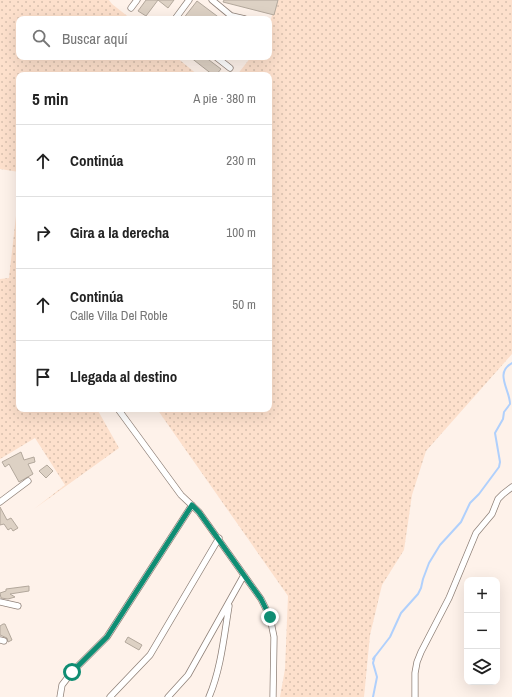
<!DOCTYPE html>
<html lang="es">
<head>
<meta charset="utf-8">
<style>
  body { margin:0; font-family:"Archivo Narrow",sans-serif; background:#f6f6f6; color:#222 }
  .controls { position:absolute; right:12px; bottom:12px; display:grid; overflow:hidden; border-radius:8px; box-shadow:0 4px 16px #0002 }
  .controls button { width:36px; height:36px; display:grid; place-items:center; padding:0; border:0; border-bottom:1px solid #e0e0e0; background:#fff; color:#222; font:20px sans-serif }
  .stop { position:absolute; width:12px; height:12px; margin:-9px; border:3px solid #0f8d73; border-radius:50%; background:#fff }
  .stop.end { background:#0f8d73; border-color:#fff; box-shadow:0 1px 4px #0008 }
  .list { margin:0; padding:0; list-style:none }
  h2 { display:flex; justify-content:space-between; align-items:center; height:52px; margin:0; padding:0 16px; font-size:17px }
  h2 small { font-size:13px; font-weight:400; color:#767676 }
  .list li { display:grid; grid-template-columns:26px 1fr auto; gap:12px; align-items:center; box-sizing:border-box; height:72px; padding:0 16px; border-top:1px solid #e0e0e0 }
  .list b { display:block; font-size:15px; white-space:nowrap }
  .list p { margin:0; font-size:13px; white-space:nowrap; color:#767676 }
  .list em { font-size:13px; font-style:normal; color:#767676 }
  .icon { flex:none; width:22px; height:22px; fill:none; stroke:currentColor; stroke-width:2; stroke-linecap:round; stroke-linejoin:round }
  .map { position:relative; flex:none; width:512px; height:697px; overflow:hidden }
  .search { position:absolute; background:#fff; box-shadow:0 4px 16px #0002; left:16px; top:16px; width:256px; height:44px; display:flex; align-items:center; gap:10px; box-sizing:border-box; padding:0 14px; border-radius:8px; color:#767676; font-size:15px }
  .panel { position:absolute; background:#fff; box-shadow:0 4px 16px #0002; left:16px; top:72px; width:256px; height:340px; border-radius:8px }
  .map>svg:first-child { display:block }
</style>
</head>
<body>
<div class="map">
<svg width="512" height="697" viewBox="0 0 512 697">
  <defs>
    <pattern id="grass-dots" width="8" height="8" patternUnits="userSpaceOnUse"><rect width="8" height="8" fill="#fde0cc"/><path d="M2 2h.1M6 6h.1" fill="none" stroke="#d8c0ae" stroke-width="1.8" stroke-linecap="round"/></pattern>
  </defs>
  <rect width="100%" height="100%" fill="#fef2ea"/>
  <!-- grass -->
  <path fill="url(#grass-dots)" d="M0,0H109L112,4L131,19H19V57H176L198,75H19V172L0,169Z
    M276,0H512V354L426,451L412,495L404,550L382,585L370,635L364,697H280L285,669L288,596L157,409H269V75H237L251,57H269V27Z
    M19,189V409H97L119,448L34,509L65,485L35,438L0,459V279L9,278Z"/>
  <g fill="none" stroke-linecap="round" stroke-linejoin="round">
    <!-- stream -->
    <path stroke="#b0d0fc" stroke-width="2" d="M373,697L377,677L373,663L375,656L373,659L390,637L401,613L418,594L421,588L423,579L429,563L440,545L461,522L470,503L479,494L499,467L500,462L495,433L503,419L504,412L510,404C510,390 494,373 512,363"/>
  </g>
  <!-- building -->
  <path fill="#ddd1c4" stroke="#b3a89c" d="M146,0H174L168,8L158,0L146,16L138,11Z
    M224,0H278L274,15L223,2Z
    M197,1L221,19H183Z
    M190,57H205L221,69L216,75H213Z
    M21,452L24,460L34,457L35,462L28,464L33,474L19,482L9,464L5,467L2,462Z
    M47,465L53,471L46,478L39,471Z
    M0,507L7,520L11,518L18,528L13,531L11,528L8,530L4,524L0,525Z
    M29,586V591L10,594L15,597L8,599L1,598L0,593L6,591V589Z
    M3,624H5L12,640L8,642L7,638L0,635V626Z
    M128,637L142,645L139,650L125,642Z"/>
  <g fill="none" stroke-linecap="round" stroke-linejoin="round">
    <defs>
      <path id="minor" d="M212,0L235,19
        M131,8L137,0
        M232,16L245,19
        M175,19L189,0
        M216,57L230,68
        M118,409L181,495L199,512L261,599L270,617L274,637L273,697
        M0,502L28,481
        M0,602L18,606
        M0,640L4,641
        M60,697L62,685L72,672L107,637L192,505
        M110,697L150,655L219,538
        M168,697L188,675L244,575
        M209,697C221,669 224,636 229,606
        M415,697V673L417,662L421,652L449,598L476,533L492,514L498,499L503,494L512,487"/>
    </defs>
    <!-- minor casing -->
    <use href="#minor" stroke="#8f8178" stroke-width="7"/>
    <!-- minor -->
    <use href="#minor" stroke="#fff" stroke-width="5.5"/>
  </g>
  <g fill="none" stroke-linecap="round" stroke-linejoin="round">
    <!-- route -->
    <path stroke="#0f8d73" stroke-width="5" d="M72,672L107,637L192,505L199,512L261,599L270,617"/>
  </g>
</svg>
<div class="controls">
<button>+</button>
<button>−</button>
<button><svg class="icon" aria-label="layers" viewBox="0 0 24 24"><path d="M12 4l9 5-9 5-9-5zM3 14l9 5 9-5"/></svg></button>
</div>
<div class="stop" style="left:72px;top:672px"></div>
<div class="stop end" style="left:270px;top:617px"></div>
<div class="search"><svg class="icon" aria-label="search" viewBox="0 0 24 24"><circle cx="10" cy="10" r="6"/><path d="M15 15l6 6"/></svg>Buscar aquí</div>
<section class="panel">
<h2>5 min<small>A pie · 380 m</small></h2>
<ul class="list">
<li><svg class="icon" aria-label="ahead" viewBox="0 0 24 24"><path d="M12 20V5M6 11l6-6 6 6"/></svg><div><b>Continúa</b></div><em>230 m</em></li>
<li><svg class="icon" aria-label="right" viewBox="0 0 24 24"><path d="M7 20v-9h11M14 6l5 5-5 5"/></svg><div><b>Gira a la derecha</b></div><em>100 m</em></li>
<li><svg class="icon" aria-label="ahead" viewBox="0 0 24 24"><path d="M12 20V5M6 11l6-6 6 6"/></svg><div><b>Continúa</b><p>Calle Villa Del Roble</p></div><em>50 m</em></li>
<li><svg class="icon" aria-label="arrive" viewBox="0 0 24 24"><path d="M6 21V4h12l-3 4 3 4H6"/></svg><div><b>Llegada al destino</b></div></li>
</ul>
</section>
</div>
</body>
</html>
